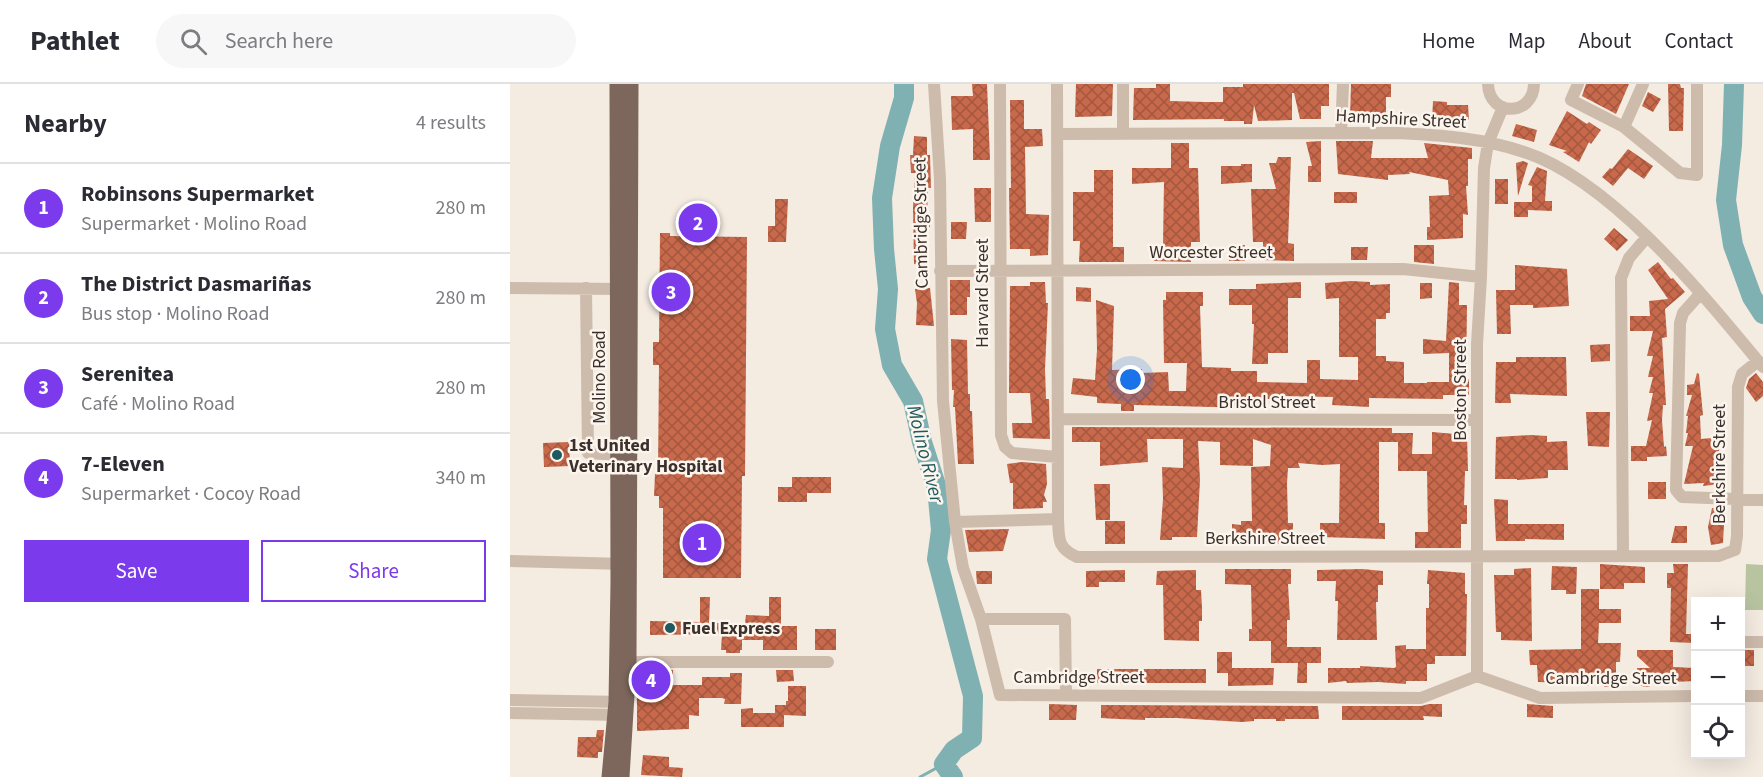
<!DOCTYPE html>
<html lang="en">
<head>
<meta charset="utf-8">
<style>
  body { margin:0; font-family:"Source Sans 3",sans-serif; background:#f7f7f7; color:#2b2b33 }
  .controls { position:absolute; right:18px; bottom:18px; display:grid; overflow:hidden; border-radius:0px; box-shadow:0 6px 24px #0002 }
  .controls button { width:54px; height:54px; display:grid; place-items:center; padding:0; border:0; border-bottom:2px solid #e1e1e2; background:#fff; color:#2b2b33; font:30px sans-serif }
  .you { position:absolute; left:621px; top:296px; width:21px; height:21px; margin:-15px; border:4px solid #fff; border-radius:50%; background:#1a73e8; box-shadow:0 0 0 9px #1a73e833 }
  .badge { display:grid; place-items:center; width:39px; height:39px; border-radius:50%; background:#7c3aed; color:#fff; font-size:20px; font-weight:700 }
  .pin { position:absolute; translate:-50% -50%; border:3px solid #fff; box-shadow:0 2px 6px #0006 }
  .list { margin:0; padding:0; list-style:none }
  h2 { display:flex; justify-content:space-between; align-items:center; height:78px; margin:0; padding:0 24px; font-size:26px }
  h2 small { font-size:20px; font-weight:400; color:#7c7c81 }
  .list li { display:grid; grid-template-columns:39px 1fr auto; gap:18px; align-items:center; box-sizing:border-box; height:90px; padding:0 24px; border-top:2px solid #e1e1e2 }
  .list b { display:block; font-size:22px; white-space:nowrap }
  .list p { margin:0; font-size:20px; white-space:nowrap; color:#7c7c81 }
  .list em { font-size:20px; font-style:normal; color:#7c7c81 }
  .actions { display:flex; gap:12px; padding:18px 24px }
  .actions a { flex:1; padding:14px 0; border:2px solid #7c3aed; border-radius:0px; text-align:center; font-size:21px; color:#7c3aed }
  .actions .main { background:#7c3aed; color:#fff }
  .icon { flex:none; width:33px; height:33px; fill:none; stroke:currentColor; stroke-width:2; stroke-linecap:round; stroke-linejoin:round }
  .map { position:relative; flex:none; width:1253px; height:693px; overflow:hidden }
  header { display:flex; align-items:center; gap:36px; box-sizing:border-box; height:84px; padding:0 30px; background:#fff; border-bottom:2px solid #e1e1e2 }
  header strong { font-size:28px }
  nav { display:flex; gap:33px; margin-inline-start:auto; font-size:21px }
  .search { width:420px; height:54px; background:#f7f7f7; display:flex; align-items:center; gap:15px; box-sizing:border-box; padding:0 21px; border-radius:33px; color:#7c7c81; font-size:22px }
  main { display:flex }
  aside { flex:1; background:#fff }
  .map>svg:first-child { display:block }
</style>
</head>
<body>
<header>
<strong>Pathlet</strong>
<div class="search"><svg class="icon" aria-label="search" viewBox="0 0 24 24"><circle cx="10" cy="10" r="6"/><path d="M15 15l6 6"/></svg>Search here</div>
<nav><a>Home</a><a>Map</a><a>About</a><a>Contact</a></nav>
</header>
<main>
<aside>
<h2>Nearby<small>4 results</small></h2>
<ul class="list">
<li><span class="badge">1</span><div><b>Robinsons Supermarket</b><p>Supermarket · Molino Road</p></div><em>280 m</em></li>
<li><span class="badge">2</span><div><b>The District Dasmariñas</b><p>Bus stop · Molino Road</p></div><em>280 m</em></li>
<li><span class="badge">3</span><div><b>Serenitea</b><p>Café · Molino Road</p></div><em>280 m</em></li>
<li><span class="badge">4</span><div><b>7-Eleven</b><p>Supermarket · Cocoy Road</p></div><em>340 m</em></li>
</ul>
<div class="actions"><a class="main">Save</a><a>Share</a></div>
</aside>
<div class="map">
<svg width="1253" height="693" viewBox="0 0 1253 693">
  <defs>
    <pattern id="building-cross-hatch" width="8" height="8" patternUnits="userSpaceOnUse" patternTransform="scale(1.5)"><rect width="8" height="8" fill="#c8694b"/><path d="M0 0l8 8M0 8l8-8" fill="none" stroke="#a4573f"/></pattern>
  </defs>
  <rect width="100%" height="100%" fill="#f4ebe1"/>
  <!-- pitch -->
  <path fill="#b8c4a0" d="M1236,480L1253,481V526H1235Z"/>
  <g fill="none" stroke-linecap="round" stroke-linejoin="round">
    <!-- stream -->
    <path stroke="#7fb0b2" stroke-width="3" d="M410,693L434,680"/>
    <!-- river -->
    <path stroke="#7fb0b2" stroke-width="20" d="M394,0V14L380,62L372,114L374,165L378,205L375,245L382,281L403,317L412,358L427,404L431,446L427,475L463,612L462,654L444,666L434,680L443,693
      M1224,0L1222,61L1216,116L1223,161L1242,213L1253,230"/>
  </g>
  <!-- building -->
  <path fill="url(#building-cross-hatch)" d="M462,0H477L480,76H463V45L442,46L441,12H463Z
    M566,0H603L602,32L565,33Z
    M646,0H660V17L695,18H713V3H733V0H819V22H811V35H790L784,9H782V36L748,37L744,21L742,40H734V37H714V35L623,36L624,4H646Z
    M841,0H881V13H876V30L840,33Z
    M1076,0H1119L1106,30L1072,12Z
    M1158,0H1170L1171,4H1174L1173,47H1159Z
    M1138,8L1151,15L1143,28L1132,22Z
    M500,16H514V45H532L533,62L515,63L516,130L539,131L538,171L520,172V165H500L499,104H501Z
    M923,17L937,18V21H958L959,36L922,38Z
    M1057,27L1077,40L1079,38L1091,46L1081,60L1079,58L1069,78L1053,68L1057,67L1039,61Z
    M1006,40L1027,46L1024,58L1002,52Z
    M404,52L417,53V71H420L421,104H418L417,134H420V143H418L417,181L404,180L403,123L405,89H401L400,71H403Z
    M811,57V98H798V82H802L796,58Z
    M826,57H863L861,74H918L914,59L962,64V75H958V102H956L958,131L953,130V154L917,156V143H920L919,112L939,111L938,96L899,88L900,90L878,91V96L828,90Z
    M661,59H679V84H688L690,158H681V178L644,177V161H653L654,98L622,100V84H661Z
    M1118,65L1143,82L1134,95L1118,84L1103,102L1092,93L1100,84L1102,85Z
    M768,73H781L778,159L784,160V177L753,176V158H743L741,105H766L759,79H766Z
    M1013,77L1018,79L1008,112L1006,79Z
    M731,80H742V98L711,100V82H731Z
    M1027,83L1037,87L1035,117H1042V127L1018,126V133H1004V118H1022V102L1018,101Z
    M584,86H603V163H614V178H569L570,157H563V108H584Z
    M985,95H998V120H985Z
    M464,104H481V138H465Z
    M824,108H847V119H824Z
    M265,115H278L276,158H258V142H265Z
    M441,138H457L456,155H441Z
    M1104,144L1118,156L1107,167L1094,155Z
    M150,149H160V152L237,153L235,392H232L231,494H153V424H149V412H144L145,390H148L149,281H143V258H149Z
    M719,161H735V177H719Z
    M904,161H924V180L904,178Z
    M841,163H858L857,176H841Z
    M1148,178L1161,195L1163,194L1175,208L1155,225L1157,253L1152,254L1156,321H1153L1152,336L1154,363L1156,362L1157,372L1137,373V377H1121V362H1136L1142,336L1137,337L1143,309H1139L1143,293H1138L1143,272H1137L1143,247H1120V232H1140L1139,217L1158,215L1138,186Z
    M1005,181L1057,185L1059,222L1023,224V221H1000L1001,250H987L986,206H1005Z
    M440,196H460V213H457V231H440Z
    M841,197L860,198V201L880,200V229H876V235H866V272H876V277L894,278V299H917V298H939V269L913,270V255L936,257L939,198L949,199V221H957L956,295H959V311H933V315L859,314V323L822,321L823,313L763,312V315H742V324L624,321V327H611V320L587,319V313L561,310L563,294L585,296L587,266L586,216L604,222L602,286L632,285V289L658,288L659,307H676L677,279H654L653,216H656V208H693V222H690L692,283L721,284V287H747V298L797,299V276H810V295L848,296V273H829V214L816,215L815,199Z
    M520,198H535L536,219H538L535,285L536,315H539L540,355L503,354L502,339H522L520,309H499L500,202H520Z
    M791,198V214H778V269H758V280H742L744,240H742V221H719V205H746V200Z
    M910,199H922V214L910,215Z
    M566,203L581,204V218L566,217Z
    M420,204L424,242L406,241L407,219L405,205Z
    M441,255L457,256L458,310H460V327H462L464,380H448L445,323H443L444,306H442Z
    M1100,260V277L1081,278L1080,261Z
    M1006,273H1056L1057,312L1000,310L1001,319H985L986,278H1006Z
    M1187,289L1189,290L1193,331L1190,332L1191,355L1212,353V363H1209L1210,400L1193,402L1194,399L1174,400L1183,362H1175L1178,349H1176L1178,332H1176L1182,311H1177V301L1184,300Z
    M1246,289L1253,298V312L1246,318L1236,304L1239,295Z
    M1076,328H1100L1099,363L1078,362Z
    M562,343L882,344V349H903L902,370H922V348L957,351L958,387H955L954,421H957V440H951V464H905V448H918L917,387H888V358H869V439H875V455L810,453V439H829L830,380L812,381L788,379L790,384H778L777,399L778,439H783V460L737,459V456H722V440L731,441V437H742L741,383L760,382L761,361L743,355V382L710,381V358L688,357L690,396L687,453H662V456H650L653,415L652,383L673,384V355H637L638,378L590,382V358H562Z
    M1021,351L1037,352V358L1057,357L1058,386H1038V394L1007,396V395H985L986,353Z
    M59,358L60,382L34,383L33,359Z
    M512,378L536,380L537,400L534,411L537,418H533V424L503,425V399H500L497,380Z
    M282,393H321V409H297V418H268V403H282Z
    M1138,398H1156V415H1138Z
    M584,400H600V436H586Z
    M984,415L998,416V440H1054V456L1015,455V457H986Z
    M1202,424H1215L1216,440H1214L1213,459L1201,461L1198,443Z
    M595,437H615V460H595Z
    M1165,442H1177V459H1161Z
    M499,445L493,467L459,468L455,446Z
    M1090,480L1135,483V499H1114V505H1090Z
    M1163,480H1178L1176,550H1185V559L1160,558L1161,504H1157V489H1164Z
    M1042,482L1067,483L1066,510H1056V506H1041Z
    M1021,484L1022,557L991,556V548H986L984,491H1004V485Z
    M715,485H781V500H778L780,536H777V563H811V579H797V599H787L788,579H761V557H739V545H742L741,501L715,500Z
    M852,485L873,487V501H868V518H866L867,556H827L828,517H825L826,497H807V486Z
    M615,486V498H589V503H576V487Z
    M686,486V506H691L692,524V537H689V557L654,556L653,501H646L647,487Z
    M918,486L955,489V510H957L956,572H925V580H917V597H896V600L868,598L837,599L836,597L818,599V584H850V582L884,584L886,583L885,562L896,561V565H916V524H919V500H917Z
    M466,487H482V500H467Z
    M1071,505H1089V525H1111V539H1089L1088,559H1111L1110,578H1106V603H1094V601L1061,602V599L1028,598L1027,581H1020L1019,566L1071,565Z
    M190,513H200L199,539H235L236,531L259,532V513H271V542H287V566H253V556H232V566H230V569H216V566H211L212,550L140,551V537L190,538Z
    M305,545H326V566H305Z
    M1127,566H1163V583L1185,584V597L1140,599V603H1134L1127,599V584H1140L1127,572Z
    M1230,566H1244V582H1230Z
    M707,568H722V584H764L763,601L718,602V589H707Z
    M587,585H696V599H587Z
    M138,586H163V601H192V593H220V589H232L231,620H214L215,615L212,614H189V632L179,631V645L127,647V602H138Z
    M266,586H283L284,597L267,598Z
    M278,602H296V632L274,631V643H231V625L243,624V629H265V621H276V617H278Z
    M539,620L567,621L566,636H539Z
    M919,620H932V633L913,632L914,636H832V622H911Z
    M1017,620L1043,622V634L1017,633Z
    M591,621L808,622L809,635H775V637H766V635H744V637L732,638L667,634H635V636L608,635L591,634Z
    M87,646H94L92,668H88V674L67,673L68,653H86Z
    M133,671L159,673V683L173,684L172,693L131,691Z"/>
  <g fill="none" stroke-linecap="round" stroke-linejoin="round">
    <!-- street -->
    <path stroke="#cdbbac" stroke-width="12" d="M424,0L430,95L433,317L445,438L453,484L471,535L490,611L911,614L967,592L1030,614L1186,612
      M490,0L491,351L495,363L502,369L547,373
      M547,0L548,435C549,455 547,464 567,473L1209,472L1225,466L1227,452L1228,303L1232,290L1248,277
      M613,0V50
      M978,0C979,33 1023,33 1024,0
      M1068,0L1061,16L1114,43L1170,89L1187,91V0
      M1114,43L1133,0
      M831,49L833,0
      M547,50L887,49C929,51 973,54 1014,68C1101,96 1195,213 1253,283
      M430,187L893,185L971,193
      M0,204L114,205
      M76,204L78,369L108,371
      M1190,210L1173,229L1170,239L1166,406L1172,413L1253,416
      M548,335L967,336
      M445,438L548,435
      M1113,472L1111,194L1119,174L1137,153
      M0,477L116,480
      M471,535H555L556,611
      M1230,558H1253
      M112,578H318
      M967,592V260L971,193L974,84L978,59L993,23
      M1230,612H1253
      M0,616L114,618
      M0,629L113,631"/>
    <!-- primary -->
    <path stroke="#7d675c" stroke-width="15" d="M99,693L106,618L108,499L107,0
      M112,693L119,578L121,0"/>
  </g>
  <!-- markers -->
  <g fill="#1f5a5e" stroke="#fbf5ee" stroke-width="2">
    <circle cx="47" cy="371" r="6"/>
    <circle cx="160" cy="544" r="6"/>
  </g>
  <g text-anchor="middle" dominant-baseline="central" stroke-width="5" stroke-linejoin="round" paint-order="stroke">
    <!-- street labels -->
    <g font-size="18" fill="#3b302b" stroke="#fbf5ee">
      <text transform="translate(891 35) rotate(3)">Hampshire Street</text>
      <text transform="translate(411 139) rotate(-91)">Cambridge Street</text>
      <text x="701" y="168">Worcester Street</text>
      <text transform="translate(472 209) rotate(-90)">Harvard Street</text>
      <text transform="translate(89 293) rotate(-90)">Molino Road</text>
      <text transform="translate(950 306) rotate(-90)">Boston Street</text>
      <text x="757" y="318">Bristol Street</text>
      <text transform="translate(1209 380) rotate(-90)">Berkshire Street</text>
      <text x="755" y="454">Berkshire Street</text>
      <text x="569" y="593">Cambridge Street</text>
      <text x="1101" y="594">Cambridge Street</text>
    </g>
    <!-- poi labels -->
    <g font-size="18" font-weight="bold" fill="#3b302b" stroke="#fbf5ee" text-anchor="start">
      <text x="59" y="361">1st United<tspan x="59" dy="21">Veterinary Hospital</tspan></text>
      <text x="172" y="544">Fuel Express</text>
    </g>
    <!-- water labels -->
    <g font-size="20" font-style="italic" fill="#1f5a5e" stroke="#fbf5ee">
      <text transform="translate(415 370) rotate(76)">Molino River</text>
    </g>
  </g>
</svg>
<div class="controls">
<button>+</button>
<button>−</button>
<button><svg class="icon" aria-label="locate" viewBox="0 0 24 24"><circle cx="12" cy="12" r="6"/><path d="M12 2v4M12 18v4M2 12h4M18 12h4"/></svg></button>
</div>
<div class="you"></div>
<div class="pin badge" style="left:192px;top:459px">1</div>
<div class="pin badge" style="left:188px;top:139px">2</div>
<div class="pin badge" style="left:161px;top:208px">3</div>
<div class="pin badge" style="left:141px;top:596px">4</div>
</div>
</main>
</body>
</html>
